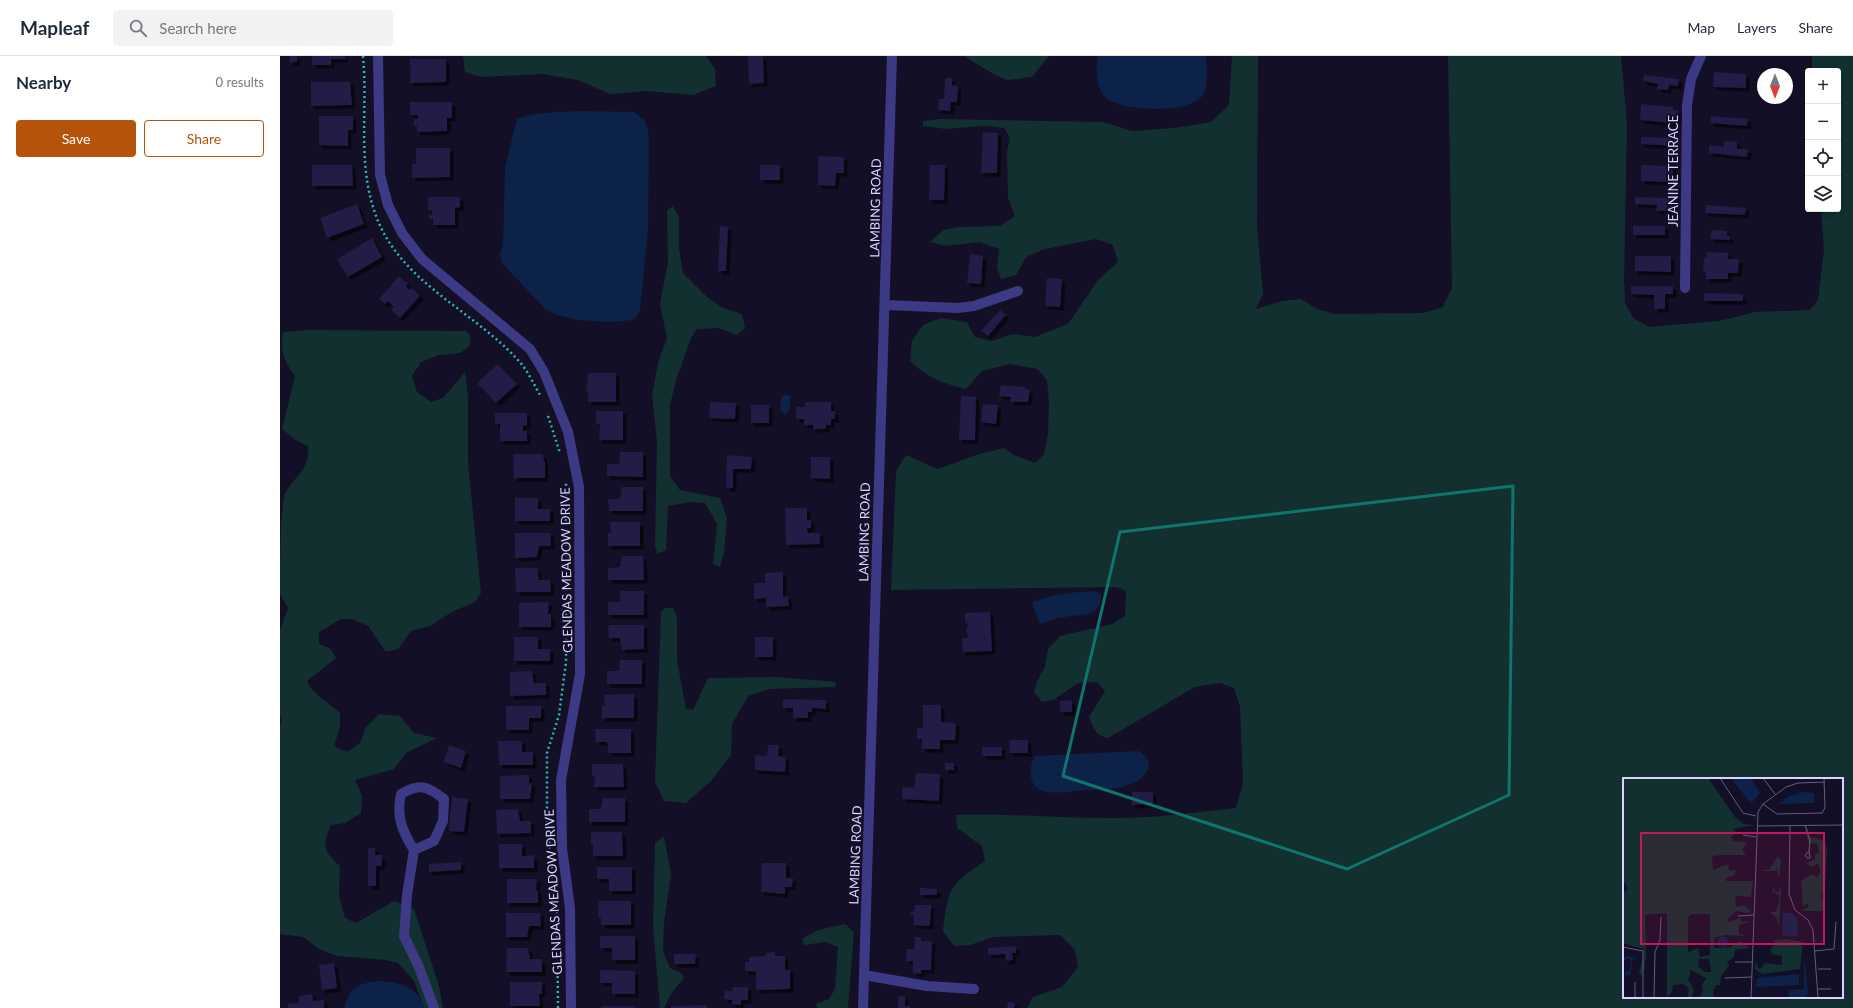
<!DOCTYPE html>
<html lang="en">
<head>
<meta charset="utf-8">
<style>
  body { margin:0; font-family:Lato,sans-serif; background:#f2f2f3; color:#1f2937 }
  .controls { position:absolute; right:12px; top:12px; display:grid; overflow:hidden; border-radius:4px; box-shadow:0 2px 6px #0003 }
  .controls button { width:36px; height:36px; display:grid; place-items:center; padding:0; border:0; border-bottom:1px solid #e0e1e3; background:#fff; color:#1f2937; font:20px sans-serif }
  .compass { position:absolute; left:1477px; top:12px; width:36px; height:36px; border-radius:50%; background:#fff; box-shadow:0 2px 6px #0003; rotate:180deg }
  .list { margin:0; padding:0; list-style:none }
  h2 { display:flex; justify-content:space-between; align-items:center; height:52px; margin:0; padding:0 16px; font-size:17px }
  h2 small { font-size:13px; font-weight:400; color:#747a83 }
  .actions { display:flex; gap:8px; padding:12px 16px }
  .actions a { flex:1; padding:9px 0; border:1px solid #b45309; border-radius:4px; text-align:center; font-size:14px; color:#b45309 }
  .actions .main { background:#b45309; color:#fff }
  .icon { flex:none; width:22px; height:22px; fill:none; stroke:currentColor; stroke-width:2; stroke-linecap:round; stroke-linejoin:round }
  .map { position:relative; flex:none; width:1573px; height:952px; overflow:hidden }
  header { display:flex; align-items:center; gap:24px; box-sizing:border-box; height:56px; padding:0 20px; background:#fff; border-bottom:1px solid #e0e1e3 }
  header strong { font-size:19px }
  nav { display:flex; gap:22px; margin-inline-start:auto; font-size:14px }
  .search { width:280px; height:36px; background:#f2f2f3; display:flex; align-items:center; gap:10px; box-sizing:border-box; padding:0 14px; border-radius:4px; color:#747a83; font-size:15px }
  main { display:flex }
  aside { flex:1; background:#fff }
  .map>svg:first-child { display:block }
</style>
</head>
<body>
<header>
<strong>Mapleaf</strong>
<div class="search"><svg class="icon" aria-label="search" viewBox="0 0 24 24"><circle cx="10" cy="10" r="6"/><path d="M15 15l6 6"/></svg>Search here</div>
<nav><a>Map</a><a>Layers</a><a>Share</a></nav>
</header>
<main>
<aside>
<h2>Nearby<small>0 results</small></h2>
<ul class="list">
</ul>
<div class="actions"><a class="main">Save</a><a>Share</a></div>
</aside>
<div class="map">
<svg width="1573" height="952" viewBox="0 0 1573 952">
  <defs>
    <filter id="shadow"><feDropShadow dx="3.5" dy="3.5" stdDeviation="0" flood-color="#0009"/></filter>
  </defs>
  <rect width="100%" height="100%" fill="#130f26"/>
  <!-- green -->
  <path fill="#12302f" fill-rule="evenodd" d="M183,0H426L435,13L436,30L413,39L366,35L330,38L298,24L262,18L201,21L185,16Z
    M684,0H769L752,21L727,24L715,19Z
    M952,0H978L977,170L983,238L976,253L1002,245L1021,243L1037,253L1055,258L1143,257L1163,251L1172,232L1168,0H1341L1347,67L1344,225L1345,247L1353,262L1369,271L1439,265L1475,256L1530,254L1538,244L1544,194L1541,153H1558V15H1532V0H1573V952H747L753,941L782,931L798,911L795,894L780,879L714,881L690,889L674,890L663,875C669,832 668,830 705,805L702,790L677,772L676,759C730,757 784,763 838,762C878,762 916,756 956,752L963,727L960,651L954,632L940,627L915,631L828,682C816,680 813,672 809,661L825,635L817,626L798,627L773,644L762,646L754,636L757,625L765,611L768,593L780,580L832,568L845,560L846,535L837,531L611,534L616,415L626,399L658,413L699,398L724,392L734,399L755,407L764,398L768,378L769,346L767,324L757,313L730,308L702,315L686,333C662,327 648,322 630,305L632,285L643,269L661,262L687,266L695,281L712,285L732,278L755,281L788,268L818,224L838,206L833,189L816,183L765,193L746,201L736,219L721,223L717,212L719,193L700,186L665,190L650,186L663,174L679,171L720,170L735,160L728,142L727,96L730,82L724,72L704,70L666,73L643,70V65L659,63L823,66L852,75L894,72L931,66L949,49ZM1344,723H1562V941H1344Z
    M393,150L399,161V193L403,217L427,241L443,252L462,258L465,272L457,279L439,272L417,273L411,282L396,324L390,349V420L400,434L440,442L447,462L444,496L440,511L433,508L437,468L425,447L411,446L388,450L386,494L377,498L375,489L377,385L372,339L379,303L387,283L380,248L388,206L387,154Z
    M29,274L187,275L191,282L189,291L180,297L159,299L141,306L132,320L137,336L151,346L163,342L185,316L188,340V406L201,537L195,546L172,556L150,570L131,575L118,593L106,596L88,570L72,563H61L39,576V588L51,593L56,602L27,625C30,636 51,648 60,657V671L54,690L67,696L80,687L86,671L99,658L120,660L134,677L157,682L126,697L114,713L75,724L82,740L81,757L65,767L51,769C42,790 43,794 60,810L59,840L65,862L76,867L114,845L134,853L159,930L163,952H144L134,925L118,907L105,904L57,900L39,893L23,881L0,878V670L2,664L0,659V574L8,552C5,547 1,541 0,536C0,518 0,452 5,438C14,419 30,416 28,390L17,385L2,373L15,320C4,305 0,296 3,276Z
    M385,552H393L397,562V604L406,653L413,654L428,622L496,621L556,626L555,631L490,633L468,640L452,668L451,699L431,725L406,747L384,745L375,726L381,556Z
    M384,780L391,818L384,866L383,895L390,912L400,916L404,922L393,935L384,952H380L373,870L375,787Z
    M565,868L574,876L568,952H537L536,948L549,943L555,933L558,891L546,886L524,889L522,883L538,874Z"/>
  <!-- water -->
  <path fill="#0c2248" d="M818,0H926C926,11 929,27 924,37C914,59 841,56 825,41C816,32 815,11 818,0Z
    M354,56L365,64L369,80L368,174L360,254L355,263C335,269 283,265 266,254L222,207L220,198L223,189L225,111L237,63C266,52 321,56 354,56Z
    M504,339H509L511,341L509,355L505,359L500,354L501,342Z
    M815,535L821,538C822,562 801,558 785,561C776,562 768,565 760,568L753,551V546C772,538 794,536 815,535Z
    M859,695C866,700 873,707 867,715C855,735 825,733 805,734C788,735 755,744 751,721C750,713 751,707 755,700Z
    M99,925C119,926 138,930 144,952H64C71,929 77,928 99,925Z"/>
  <!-- building -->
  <path fill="#241b47" filter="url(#shadow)" d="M10,0H17V6H10Z
    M32,0H65V3H51V9H32Z
    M468,0H483L484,27L469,28Z
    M130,3H166V26L130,27L131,11H130Z
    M1434,16L1466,18V32L1433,31Z
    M1364,19L1399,23L1398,30L1389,29L1388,34L1377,33L1378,28L1363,25Z
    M665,22H672V29L678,30L677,46H671L670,55L658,54L659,43H664Z
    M31,26H70L72,49L31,50Z
    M130,46H172V62H167V75L137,76V70H134V63H138V59H130Z
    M1361,48L1393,51V54H1398L1397,64H1392L1391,67L1360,64Z
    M39,60H73V74H68V90L39,89Z
    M1431,60L1468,63L1467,70L1430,67Z
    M703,76L718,77L717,117H701Z
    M1361,81L1395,82V90L1361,88Z
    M1444,85L1457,86V93H1468L1467,101L1429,97V89L1444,91Z
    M136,92H170V121L132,122V108H136Z
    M538,100L564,101V117H556L555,130L538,129Z
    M32,109H72L73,130H32Z
    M480,109H500V124H480Z
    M650,109H665L664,144H649Z
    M1361,109L1393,110L1392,126L1361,125Z
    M148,141H180V151L175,152V169H153V163H149V159H152V154H148Z
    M1355,141L1393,142V149H1387V155H1376L1377,149L1355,148Z
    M77,148L84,168L47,182L40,162Z
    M1426,149L1466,152L1465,159L1425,157Z
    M440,170L448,171L446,215H438Z
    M1353,170H1385V179H1353Z
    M1432,174L1447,175V180H1450V184L1430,183Z
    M92,182L102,201L68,221L57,203Z
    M1427,196L1448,197V203H1459L1458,217H1448V223H1426V216H1423L1424,202H1427Z
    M690,198L703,200L701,228L687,227Z
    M1355,200H1391V216L1355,215Z
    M119,220L128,228L126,230L130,234L132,232L140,240L120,262L111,254L114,251L108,245L105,248L99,243Z
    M767,222L782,223L780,251L765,250Z
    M1351,230H1393V238H1385V253H1374V239L1351,238Z
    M1424,237L1463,238V245H1424Z
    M720,254L726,259L708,280L701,275Z
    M218,308L237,328L216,347L197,327Z
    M308,317H336V346H308V335H306Z
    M721,329L745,331V333L750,334L748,346H730L731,341L719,340Z
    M681,340L696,341L695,384H679Z
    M430,346L456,347L455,363L429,362Z
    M525,346H551V355H555V363H551V369H546V373H533V369H524V363H516V351H525Z
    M703,348L718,349L716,368L701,366Z
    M471,349H489V367H471Z
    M316,355H343V384H319L320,368H316Z
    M215,357H247V369L243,370V375H247V385H220V368H215Z
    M340,396H363V421L327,420V408H339Z
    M233,398H263L264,405H265V422H234Z
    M447,399L472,401L471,413H453V432H446Z
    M531,401H550V423L531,422Z
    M342,431H363V455H329L328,443H340Z
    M235,442H258V453H270V465H235Z
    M505,452H527V464H531V472H527L528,477H540V488L506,489Z
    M330,466H360V490H328V477H331Z
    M235,477H270L271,490H259L257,501L235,502Z
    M342,500H363L364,524H328V512L340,511Z
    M235,512H257L259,524H270L271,536H236Z
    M503,516V541L508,540L509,550L486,551V542L474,543V527H485V517Z
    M340,535H364V559H328V546H340Z
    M269,546L268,558H271V571H239V547Z
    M710,556L712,595L683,596L682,582H688L686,572H688L687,567H685V557Z
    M328,569H364V593L342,594L340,582H329Z
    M234,581H258V593H270V605H234Z
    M475,581H493V601H475Z
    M340,604H362V628H327V615H339Z
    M252,615L254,627H266V639L230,640V616Z
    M354,638V662H322V650H325L324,639Z
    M503,643L546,644V653L532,652V656H528V662H513V652H503Z
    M792,644V656H780V645Z
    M643,649H661V666L676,667L675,684H660V693H642V683H637V672H643Z
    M226,650H261V662H249V674H226Z
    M315,673H351V697H329L327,686H316Z
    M730,684H748V697H729Z
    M218,685H242V696H253V709H219Z
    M169,689L186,695L181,712L164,706Z
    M488,689H499L498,700L506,701L505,716L475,714V699L487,700Z
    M702,691H722V700H702Z
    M665,707H674V714H665Z
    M312,708H343L344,731H314L315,720H312Z
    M636,717L660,718L659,745L622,743V731L634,732Z
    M249,719V727H252L250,743H220V720Z
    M852,736H873V748L852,749Z
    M172,741L188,743L184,776L169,775Z
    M323,742H345V766H309V753H321Z
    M238,753L240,765H251V777L217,778L216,754Z
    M311,776H342L343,800H313V788H311Z
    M219,788H242V800L254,799V812H219Z
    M88,792H95V799H102V810H96V830H88Z
    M181,806V814L149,816V808Z
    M482,807H506V822H513L512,831H505V838L481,836Z
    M317,811H352V835H329V823H317Z
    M227,823H257L256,834H258V847H227Z
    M640,832L657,833V839H640Z
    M319,845H351V869H321V862H318Z
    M635,849H651L650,870L634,869V859H631V856H634Z
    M226,857H260L261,870H249L247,881H226Z
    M320,880H355V904H332V892H320Z
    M635,881H641V885H652L651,914H641V918L633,917V905H626L627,893H634Z
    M736,890V897H732L733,904L726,905L725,898L708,899V892Z
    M227,892H248L250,903H262V916H226Z
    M495,896V900H505V914H510V933L476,934V916L465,915V906H469V901L486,900V897Z
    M394,898H416L415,908H394Z
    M54,907L57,932L42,934L39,909Z
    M320,914L355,915V938H332V927H320Z
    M230,926H262V938H259L260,950H230Z
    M453,931H468V944H461V949L452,948V944L444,943L445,935H452Z
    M32,938L33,945L44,944V952H8L7,948L19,947V940Z
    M618,940H625V950H630V952H618Z
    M728,946L735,947L734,952H727Z
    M427,949V952H391V950Z
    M321,950H355V952H321Z"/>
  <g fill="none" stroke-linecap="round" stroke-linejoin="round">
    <!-- path -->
    <path stroke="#2fb8b0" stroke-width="2.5" stroke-dasharray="2 3" stroke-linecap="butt" d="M83,0C88,52 77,106 95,157C118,225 191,253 237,303C247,313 253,327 260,339
      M268,360L280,397
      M278,952L277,859L267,766V697L279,659L286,606V427"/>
    <!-- minor -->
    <path stroke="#3d3a85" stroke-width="10" d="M98,0L100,119L108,149L122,177L142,203L250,293L264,316L288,376L299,431L300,618L281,724L282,792L290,852L291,952
      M1405,232L1407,49L1411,23L1421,0
      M606,249L678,252L694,250L738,235
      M134,794L154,785L163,765L164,743C147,730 140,727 121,738C116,760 122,775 134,794L127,839L124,880L139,911L154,952
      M584,919L647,930L694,933
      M583,952L612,0"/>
  </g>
  <!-- marked area -->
  <path fill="none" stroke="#0f766e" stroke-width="3" stroke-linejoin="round" d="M1233,430L1229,739L1067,813L783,720L840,476Z"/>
  <g text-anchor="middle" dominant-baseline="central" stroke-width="3.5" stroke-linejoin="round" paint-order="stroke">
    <!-- street labels -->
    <g font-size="13" fill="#d9d4ff" stroke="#130f26">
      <text transform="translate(1393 115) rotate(-90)">JEANINE TERRACE</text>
      <text transform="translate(595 152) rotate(-89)">LAMBING ROAD</text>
      <text transform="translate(584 476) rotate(-89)">LAMBING ROAD</text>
      <text transform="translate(286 514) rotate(-91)">GLENDAS MEADOW DRIVE</text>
      <text transform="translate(575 799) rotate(-88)">LAMBING ROAD</text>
      <text transform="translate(273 836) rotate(-93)">GLENDAS MEADOW DRIVE</text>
    </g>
  </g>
  <!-- overview -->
  <g transform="translate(1343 722)">
    <rect width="220" height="220" fill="#130f26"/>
    <path d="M0,0H85L112,39L121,46L131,47L110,51L114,55L108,59L110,63L124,64L119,72L123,77H98L90,78L89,81L90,92L105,86L106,93L113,92L112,97L103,100V103H130L128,119L113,118L112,122L113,129L121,127L128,133L124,135L113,133L104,142L106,144L117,140L118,143L126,144L116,147V156L126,158L102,157L91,160V170L107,169L117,163L127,170L112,172L111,179L104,184L106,188L98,198L97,207H93L90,214L91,220H75L80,214L79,207L83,200L68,192L65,202L71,212L69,220H64L66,212L64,208L59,206L50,207L49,214L44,219V135L22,137L23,177L21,192L18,198L16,194L21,178L20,171L0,165V116L5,110L0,103ZM87,136V177L77,179L75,170L65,174V139L68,136ZM76,181H86L88,194H82L75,189ZM185,49L186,58L202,63L204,71L202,111L198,119L201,122V133H179L186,128L184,125L180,129L178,103L189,96L194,100L198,93L194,85L190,89L183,86L192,81V77L196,74L194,65L186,66L182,52ZM154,79L158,81L156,101L154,90L152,93H137L147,91ZM150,106L152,114L156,113L158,109L156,148L154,140L147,134H153L156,125V117L150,114ZM163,161L180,164L177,191L139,196L132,191V184L136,191L139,190L141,185L159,187V178L149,176L147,171L152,166L151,162Z" fill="#12302f" fill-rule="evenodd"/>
    <path d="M108,0H127L132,7L137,15L128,26ZM180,14L191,15V25L156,26L166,18ZM160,135H169L175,142L174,158H159ZM94.5 164a5.5 5.5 0 1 1 11 0a5.5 5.5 0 1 1-11 0ZM181,176L185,214L182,220H165L166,212L181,211ZM11,177L12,182H9L8,197L3,198L2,194L7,192L8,185L6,180L0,183V179L6,178L10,181ZM176,196V207L133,209L134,200Z" fill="#0c2248"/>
    <path fill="none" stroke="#625e7d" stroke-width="1" d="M97,0L120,35L133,38M140,0L152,16M220,0V24M140,26L154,36L199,35L202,30L201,0M182,47L187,63L186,73L182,77L184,80H187L186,73M134,48L220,47M167,48L166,116L172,132L185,142L190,152L195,220M120,57L133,59M115,138L131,137M0,169L20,173V220M191,173L211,171L213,144M112,184H129M195,191H208M102,200L129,199M195,211H208M12,220V204M31,220L32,174L37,162L38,139M128,220L135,34L140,26L163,9L175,5L202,4"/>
    <path fill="#c2185b" fill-opacity="0.15" stroke="#c2185b" stroke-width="2" d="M18,55H201V166H18Z"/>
    <rect width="220" height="220" fill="none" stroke="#d9d4ff" stroke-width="2"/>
  </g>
</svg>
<div class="controls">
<button>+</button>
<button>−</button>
<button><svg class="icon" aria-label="locate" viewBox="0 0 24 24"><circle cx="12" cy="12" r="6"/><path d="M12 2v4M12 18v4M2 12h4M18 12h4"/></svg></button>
<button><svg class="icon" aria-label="layers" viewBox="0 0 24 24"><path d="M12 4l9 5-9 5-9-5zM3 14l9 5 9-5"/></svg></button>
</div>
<svg class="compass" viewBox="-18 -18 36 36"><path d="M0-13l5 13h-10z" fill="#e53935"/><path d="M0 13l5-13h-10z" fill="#747a83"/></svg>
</div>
</main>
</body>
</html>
